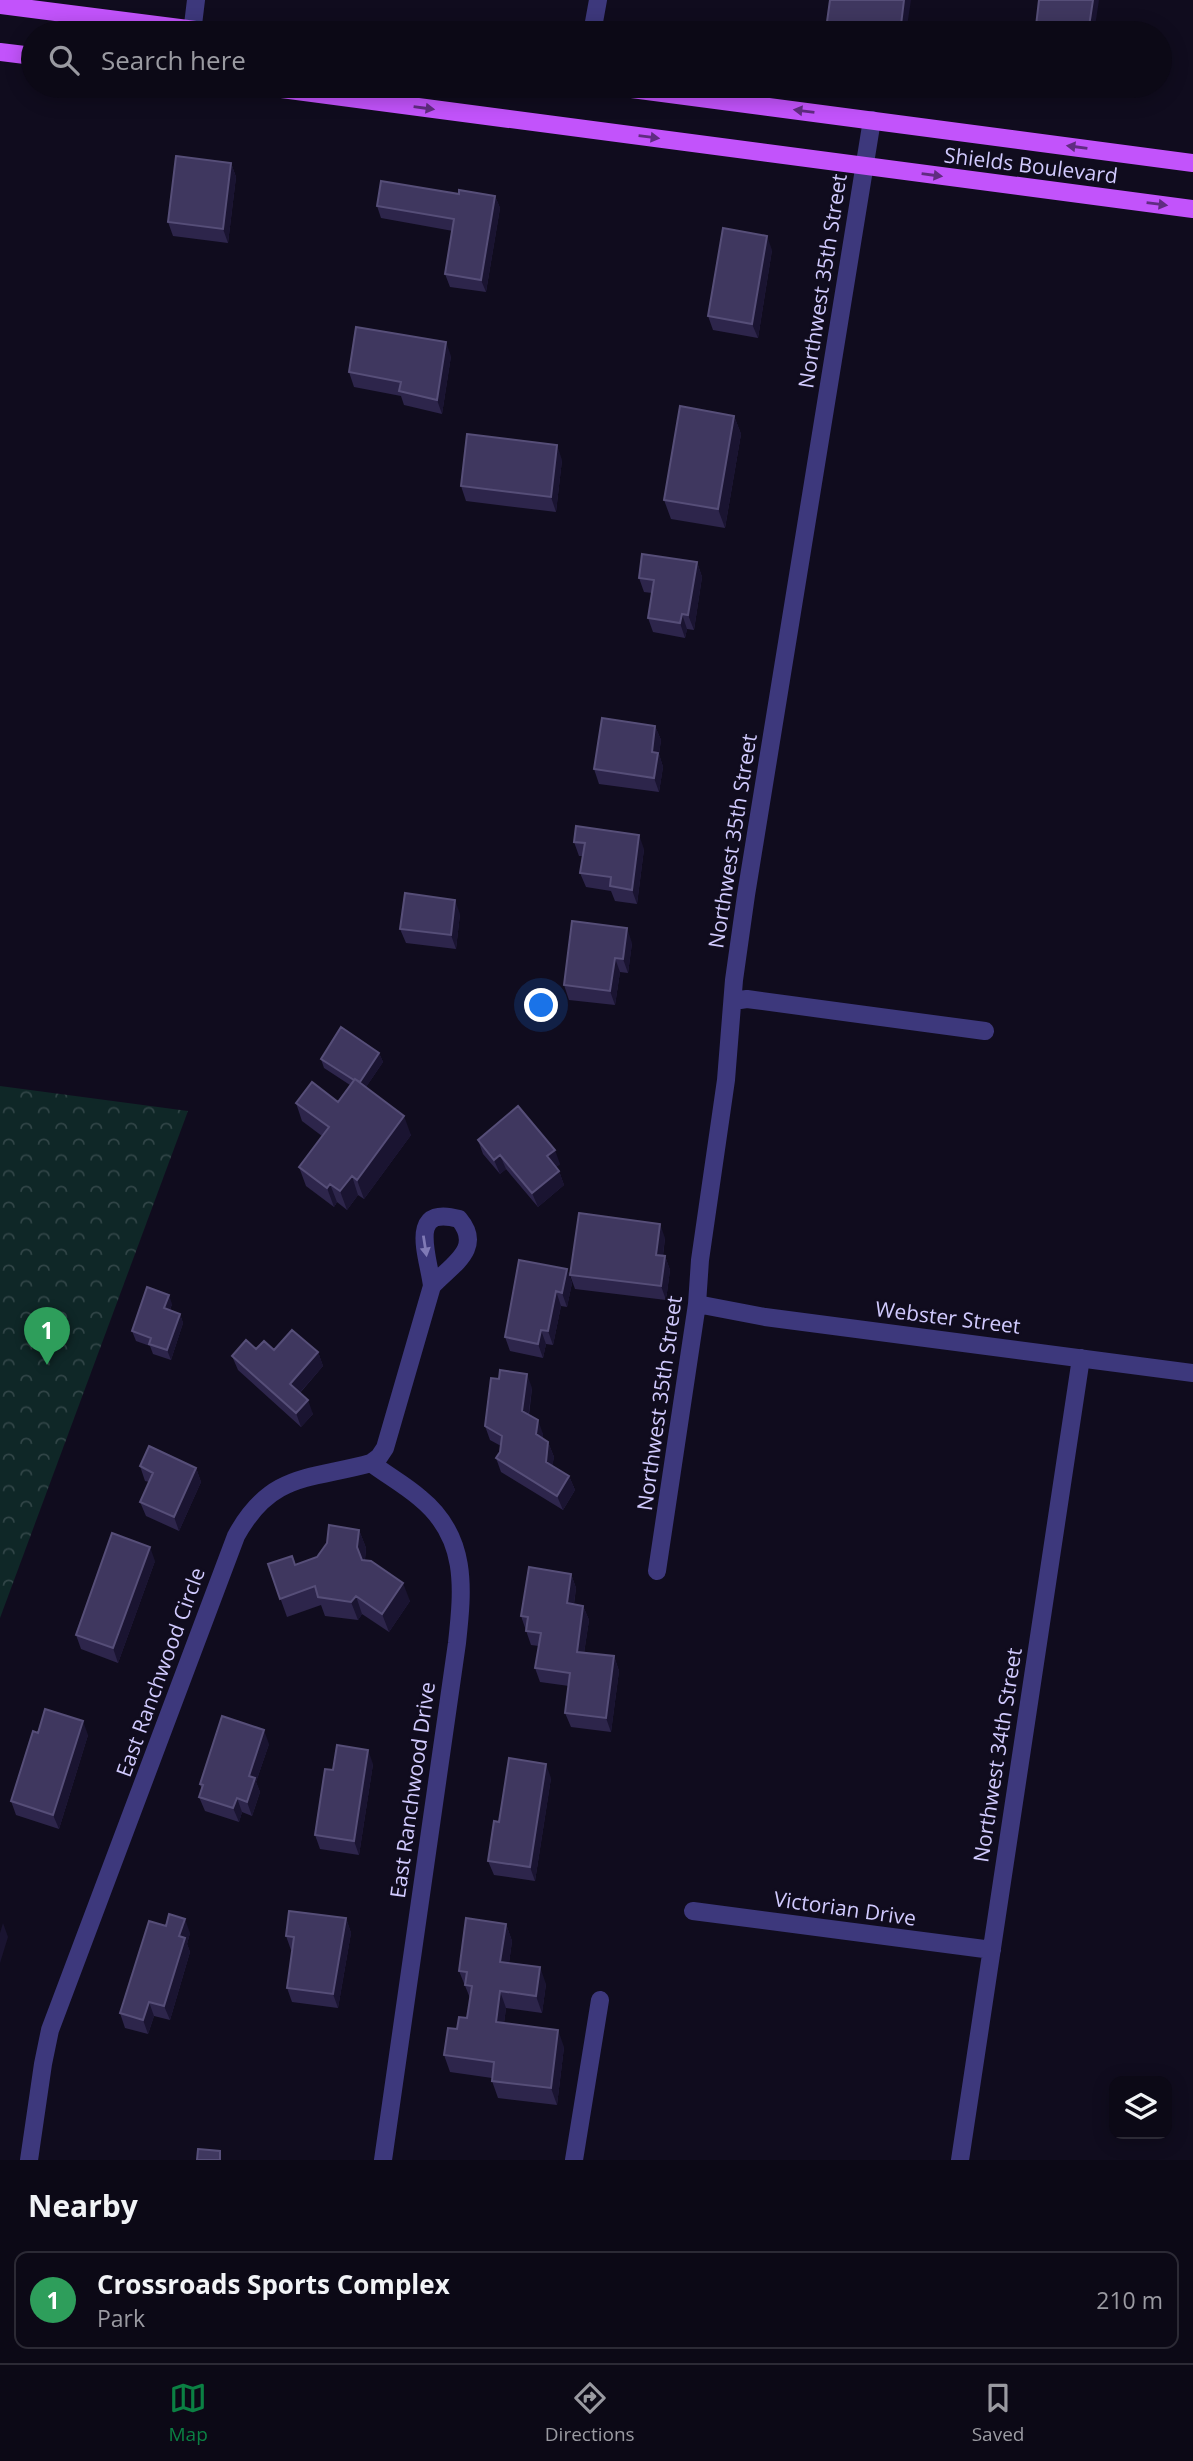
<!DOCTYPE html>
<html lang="en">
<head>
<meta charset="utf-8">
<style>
  body { margin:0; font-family:"Open Sans",sans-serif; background:#1a1723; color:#f1f3f6 }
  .controls { position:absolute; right:21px; bottom:21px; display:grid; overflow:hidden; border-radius:14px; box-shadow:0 4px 18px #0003 }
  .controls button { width:63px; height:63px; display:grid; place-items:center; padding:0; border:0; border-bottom:2px solid #2c2a35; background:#0c0916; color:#f1f3f6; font:35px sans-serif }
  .you { position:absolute; left:542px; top:1006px; width:24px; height:24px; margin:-18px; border:5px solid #fff; border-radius:50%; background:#1a73e8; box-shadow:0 0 0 10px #1a73e833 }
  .badge { display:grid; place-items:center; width:46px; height:46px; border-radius:50%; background:#0b8043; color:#fff; font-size:23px; font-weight:700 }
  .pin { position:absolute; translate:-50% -58px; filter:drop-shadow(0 2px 4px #0008) }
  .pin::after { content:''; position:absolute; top:37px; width:24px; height:21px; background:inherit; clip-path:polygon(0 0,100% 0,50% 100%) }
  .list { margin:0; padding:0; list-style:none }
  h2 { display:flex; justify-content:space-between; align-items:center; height:91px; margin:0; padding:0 28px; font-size:30px }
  h2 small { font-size:23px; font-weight:400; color:#9a9aa1 }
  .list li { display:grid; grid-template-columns:46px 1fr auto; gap:21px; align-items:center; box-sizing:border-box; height:98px; margin:0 14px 14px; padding:0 14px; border:2px solid #2c2a35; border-radius:14px }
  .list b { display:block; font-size:26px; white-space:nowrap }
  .list p { margin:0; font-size:23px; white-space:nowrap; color:#9a9aa1 }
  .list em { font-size:23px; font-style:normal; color:#9a9aa1 }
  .icon { flex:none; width:38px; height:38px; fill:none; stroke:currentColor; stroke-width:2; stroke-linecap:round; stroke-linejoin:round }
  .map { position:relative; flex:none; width:1193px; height:2160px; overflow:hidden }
  .search { position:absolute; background:#0c0916; box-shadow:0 4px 18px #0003; left:21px; right:21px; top:21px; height:77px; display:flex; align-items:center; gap:18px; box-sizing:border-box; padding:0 24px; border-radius:38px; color:#9a9aa1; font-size:26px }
  .sheet { height:203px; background:#0c0916 }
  nav { display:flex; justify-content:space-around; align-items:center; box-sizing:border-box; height:98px; border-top:2px solid #2c2a35; background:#0c0916; font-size:19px; color:#9a9aa1 }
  nav a { display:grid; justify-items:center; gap:4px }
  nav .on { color:#0b8043 }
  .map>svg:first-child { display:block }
</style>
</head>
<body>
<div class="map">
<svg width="1193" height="2160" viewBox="0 0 1193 2160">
  <defs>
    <pattern id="park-crowns" width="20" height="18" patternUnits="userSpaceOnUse" patternTransform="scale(1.75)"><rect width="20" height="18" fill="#0f2727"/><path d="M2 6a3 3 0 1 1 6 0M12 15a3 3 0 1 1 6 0" fill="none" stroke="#314547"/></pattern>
  </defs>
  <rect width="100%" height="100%" fill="#100c1e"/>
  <!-- park -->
  <path fill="url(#park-crowns)" d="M0,1086L188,1111L0,1618Z"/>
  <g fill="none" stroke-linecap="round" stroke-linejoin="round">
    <!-- minor -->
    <path stroke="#3d387c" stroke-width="18" d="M192,33L196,0
      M592,33L598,0
      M733,1001L747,999L985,1031
      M697,1304L765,1317L1193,1373
      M371,1463C387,1475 405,1485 420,1498C468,1537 463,1588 457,1643L383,2160
      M657,1571L697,1304L700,1260L726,1080L734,980L746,895L872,120
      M693,1911L992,1950
      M29,2160L43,2064L50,2030L236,1536C271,1472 310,1480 371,1463L379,1457L385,1448L432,1286C429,1258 406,1204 459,1219C484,1249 451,1265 432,1286
      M574,2160L600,2000
      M960,2160L1081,1358"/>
    <!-- primary -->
    <path stroke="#c253fb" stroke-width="18" d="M0,5L219,33
      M0,52L33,56
      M259,86L1193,209
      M609,86L1193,163"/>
  </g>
  <!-- wall -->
  <path fill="#2d254b" d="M1036,26L1094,33H1038Z
    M826,29L906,33H828Z
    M231,163L236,177L228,243L173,236L168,222Z
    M459,194L495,196L500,208L486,292L450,287L445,274L453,231L381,218L377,206Z
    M772,250L758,338L713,330L708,316Z
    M451,356L442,414L404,405L401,396L354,387L349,372Z
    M734,416L741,434L725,528L671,519L664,500Z
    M562,460L556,512L466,501L461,486Z
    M697,562L702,577L694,630L687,629L685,638L653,632L648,618L652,593L644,592L639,578Z
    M655,726L661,740L659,754L663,767L659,792L599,784L594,769Z
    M574,842L644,849L637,904L615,901L611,891L586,887L580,873L583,856H579Z
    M460,914L456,949L406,943L400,929Z
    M632,943L628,973L620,972L615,1005L569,1000L564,985Z
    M379,1053L383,1062L366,1087L411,1135L364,1199L358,1195L347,1210L337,1202L334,1207L306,1186L299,1167L322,1136L302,1121L296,1103L338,1102L350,1085L324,1068L321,1059Z
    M478,1140L560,1164L556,1167L559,1171L564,1185L538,1207L506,1169L500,1174L483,1154Z
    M665,1238L663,1256H665L670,1270L666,1300L575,1289L570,1275Z
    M567,1269L572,1283L567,1307L561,1306L553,1345L546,1344L543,1358L510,1351L505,1337Z
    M172,1304L170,1310L180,1314L183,1323L171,1360L153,1354L150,1346L136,1341L132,1331Z
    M256,1349L318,1352L323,1366L300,1393L313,1414L301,1427L238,1370L232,1356Z
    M532,1388L529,1415L543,1434L542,1439L548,1442L554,1457L552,1466L569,1476L575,1490L563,1510L501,1472L496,1458L500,1452L501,1446L490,1440L485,1426Z
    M140,1466L196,1468L201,1482L179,1531L146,1516L140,1502L149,1482L145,1481Z
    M359,1530L366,1548L365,1560L410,1601L389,1632L362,1614L358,1620L325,1616L321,1605L287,1617L268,1564L295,1565L317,1557Z
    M155,1561L118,1663L81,1649L76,1635Z
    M571,1574L576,1588L574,1604L583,1606L589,1620L584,1653L614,1656L619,1671L611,1732L571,1727L565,1713L569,1686L540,1682L535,1668L539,1646L531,1645L521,1616Z
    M38,1733L88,1735L59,1829L16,1815L11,1801Z
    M269,1744L256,1782L260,1792L252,1816L242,1812L239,1822L205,1811L199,1797L202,1790L200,1784Z
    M373,1764L359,1855L320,1849L315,1835L333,1770Z
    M551,1778L535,1881L494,1875L488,1861L499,1822Z
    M346,1918L351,1933L338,2008L292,2002L287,1988L292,1950H291L286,1936Z
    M506,1924L512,1941L509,1963L546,1984L542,2013L506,2008L504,2023L564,2047L557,2105L498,2098L492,2081V2078L450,2072L444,2055L457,2029L467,2018L470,1998L459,1971Z
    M190,1933L187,1944L190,1952L170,2020L154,2016L148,2034L125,2028L120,2013Z"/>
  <!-- shaded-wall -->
  <path fill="#1a1431" d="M904,0H911L906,33H900Z
    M1093,0H1099L1094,33H1088Z
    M231,163L236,177L228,243L223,229Z
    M495,196L500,208L486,292L481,280Z
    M767,236L772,250L758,338L752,324Z
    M446,342L451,356L442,414L437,400Z
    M734,416L741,434L725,528L718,509Z
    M557,445L562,460L556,512L551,497Z
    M697,562L702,577L694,630L688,615Z
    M682,614L687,629L685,638L680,623Z
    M655,726L661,740L659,754L663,767L659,792L654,778L652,752Z
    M639,835L644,849L637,904L632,890Z
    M455,900L460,914L456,949L451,935Z
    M627,928L632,943L628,973L623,959Z
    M615,958L620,972L615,1005L610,991Z
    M379,1053L383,1062L362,1093L359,1084Z
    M404,1116L411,1135L364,1199L357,1180Z
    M555,1150L560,1164L552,1170L547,1156Z
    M500,1155L506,1169L500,1174L494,1160Z
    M559,1171L564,1185L538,1207L532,1193Z
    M352,1176L358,1195L347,1210L340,1191Z
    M330,1184L337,1202L334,1207L327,1188Z
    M660,1224L665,1238L661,1269L656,1255Z
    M665,1256L670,1270L666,1300L661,1286Z
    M567,1269L572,1283L567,1307L562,1293Z
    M556,1291L561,1306L553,1345L548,1331Z
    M169,1295L172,1304L167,1318L164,1308Z
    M180,1314L183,1323L171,1360L167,1350Z
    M541,1330L546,1344L543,1358L538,1344Z
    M318,1352L323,1366L295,1398L290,1384Z
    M527,1374L532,1388L527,1425L522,1411Z
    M308,1400L313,1414L301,1427L296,1413Z
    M538,1420L543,1434L541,1449L536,1434Z
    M548,1442L554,1457L551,1476L546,1462Z
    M196,1468L201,1482L179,1531L174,1517Z
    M569,1476L575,1490L563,1510L557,1496Z
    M359,1530L366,1548L364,1566L357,1547Z
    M150,1547L155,1561L118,1663L113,1648Z
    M571,1574L576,1588L572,1617L567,1603Z
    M403,1583L410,1601L389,1632L382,1614Z
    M356,1596L362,1614L358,1620L351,1602Z
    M583,1606L589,1620L582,1666L577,1652Z
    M614,1656L619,1671L611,1732L606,1718Z
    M83,1721L88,1735L59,1829L53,1815Z
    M264,1730L269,1744L256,1782L260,1792L252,1816L247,1802L249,1776Z
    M368,1750L373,1764L359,1855L354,1841Z
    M546,1764L551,1778L535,1881L530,1867Z
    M237,1798L242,1812L239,1822L233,1808Z
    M346,1918L351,1933L338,2008L333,1994Z
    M185,1919L190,1933L187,1944L190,1952L170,2020L164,2006L179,1936Z
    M3,1923L8,1937L0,1963V1933Z
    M506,1924L512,1941L507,1978L500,1962Z
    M540,1967L546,1984L542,2013L536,1996Z
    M500,1991L506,2008L502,2039L496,2022Z
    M149,2002L154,2016L148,2034L143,2020Z
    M558,2030L564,2047L557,2105L551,2088Z"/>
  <!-- building -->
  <path fill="#3f375f" stroke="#564e78" stroke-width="2" d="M830,0H904L900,33H859L826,29Z
    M1039,0H1093L1088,33L1036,26Z
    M176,156L231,163L223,229L168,222Z
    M381,181L459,194V190L495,196L481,280L445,274L454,219L377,206Z
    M723,228L767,236L752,324L708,316Z
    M356,327L446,342L437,400L399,391L401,382L349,372Z
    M680,406L734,416L718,509L664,500Z
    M467,434L557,445L551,497L461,486Z
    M642,554L697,562L688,615L682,614L680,623L648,618L654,580L639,578Z
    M602,718L655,726L652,752L658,753L654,778L594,769Z
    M576,826L639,835L632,890L610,886L611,877L580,873L585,843L574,842Z
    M405,893L455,900L451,935L400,929Z
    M572,921L627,928L623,959L615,958L610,991L564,985Z
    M341,1027L379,1053L360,1082L355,1079L354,1080L321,1059Z
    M355,1079L404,1116L357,1180L352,1176L340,1191L330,1184L327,1188L299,1167L329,1127L296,1103L312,1082L338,1102Z
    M518,1106L555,1150L547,1156L559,1171L532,1193L500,1155L494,1160L478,1140Z
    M579,1213L660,1224L656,1255L665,1256L661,1286L570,1275Z
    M519,1260L567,1269L562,1293L556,1291L548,1331L541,1330L538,1344L505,1337Z
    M147,1287L169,1295L164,1308L180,1314L167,1350L149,1344L151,1338L132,1331Z
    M292,1330L318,1352L290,1384L308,1400L296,1413L232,1356L246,1340L256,1349L264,1341L274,1350Z
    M500,1370L527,1374L522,1411L538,1420L536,1434L548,1442L546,1462L569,1476L557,1496L496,1458L500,1452L502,1436L485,1426L491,1378L499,1379Z
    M149,1446L196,1468L174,1517L140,1502L153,1473L140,1466Z
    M329,1525L359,1530L357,1547L362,1560L371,1561L403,1583L382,1614L356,1596L351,1602L318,1597L315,1586L280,1599L268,1564L292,1556L295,1565L317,1557L327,1543Z
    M112,1533L150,1547L113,1648L76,1635Z
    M529,1567L571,1574L567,1603L583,1606L577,1652L614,1656L606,1718L565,1713L570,1673L535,1668L541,1633L526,1631L528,1617L521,1616Z
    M45,1709L83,1721L53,1815L11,1801L33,1731L38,1733Z
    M222,1716L264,1730L249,1776L255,1778L247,1802L237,1798L233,1808L199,1797L203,1785L200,1784Z
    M337,1745L368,1750L354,1841L315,1835L325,1769L333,1770Z
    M509,1758L546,1764L530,1867L488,1861L494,1821L499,1822Z
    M289,1911L346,1918L333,1994L287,1988L294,1937L286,1936Z
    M169,1914L185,1919L179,1936L185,1938L164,2006L149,2002L143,2020L120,2013L149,1921L166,1926Z
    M466,1918L506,1924L500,1962L540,1967L536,1996L500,1991L496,2022L558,2030L551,2088L492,2081L494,2062L444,2055L448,2028L457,2029L459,2017L467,2018L472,1986L465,1985L467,1972L459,1971Z
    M198,2149L220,2151V2160H197Z"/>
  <!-- one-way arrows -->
  <defs><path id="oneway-solid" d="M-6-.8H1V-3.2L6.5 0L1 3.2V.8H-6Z" transform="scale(1.75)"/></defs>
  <g fill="#602c81">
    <use href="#oneway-solid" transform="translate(424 108) rotate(8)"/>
    <use href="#oneway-solid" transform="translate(804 111) rotate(-173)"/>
    <use href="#oneway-solid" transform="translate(649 137) rotate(7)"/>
    <use href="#oneway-solid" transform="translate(1077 147) rotate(-172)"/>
    <use href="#oneway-solid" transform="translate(932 175) rotate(8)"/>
    <use href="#oneway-solid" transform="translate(1157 204) rotate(7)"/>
  </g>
  <use fill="#807ab6" href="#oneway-solid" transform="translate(425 1246) rotate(81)"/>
  <g text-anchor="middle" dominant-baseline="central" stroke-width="5" stroke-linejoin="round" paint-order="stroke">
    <!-- street labels -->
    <g font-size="21" fill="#d1cafe" stroke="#100c1e">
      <text transform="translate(1031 165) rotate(7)">Shields Boulevard</text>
      <text transform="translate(822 281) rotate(-81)">Northwest 35th Street</text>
      <text transform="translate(732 841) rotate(-81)">Northwest 35th Street</text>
      <text transform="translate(948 1317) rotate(7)">Webster Street</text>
      <text transform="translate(659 1403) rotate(-82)">Northwest 35th Street</text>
      <text transform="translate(160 1672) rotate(-70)">East Ranchwood Circle</text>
      <text transform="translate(997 1755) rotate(-81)">Northwest 34th Street</text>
      <text transform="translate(412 1790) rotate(-82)">East Ranchwood Drive</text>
      <text transform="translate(845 1908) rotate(8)">Victorian Drive</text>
    </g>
  </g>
</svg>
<div class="controls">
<button><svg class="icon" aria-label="layers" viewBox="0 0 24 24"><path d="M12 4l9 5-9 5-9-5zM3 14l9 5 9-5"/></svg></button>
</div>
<div class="you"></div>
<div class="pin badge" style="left:47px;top:1365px;background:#2e9e5b">1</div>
<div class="search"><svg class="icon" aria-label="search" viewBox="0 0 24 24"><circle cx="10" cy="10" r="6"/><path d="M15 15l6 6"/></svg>Search here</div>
</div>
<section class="sheet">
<h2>Nearby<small></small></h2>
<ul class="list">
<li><span class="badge" style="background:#2e9e5b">1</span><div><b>Crossroads Sports Complex</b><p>Park</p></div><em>210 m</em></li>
</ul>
</section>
<nav>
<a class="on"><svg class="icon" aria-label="map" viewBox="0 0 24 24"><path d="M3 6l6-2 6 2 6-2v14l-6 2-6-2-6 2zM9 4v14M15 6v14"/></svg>Map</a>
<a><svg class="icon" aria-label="directions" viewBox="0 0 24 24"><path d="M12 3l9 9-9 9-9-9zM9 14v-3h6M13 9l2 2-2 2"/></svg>Directions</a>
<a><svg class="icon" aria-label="saved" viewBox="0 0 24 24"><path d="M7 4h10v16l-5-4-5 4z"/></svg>Saved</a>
</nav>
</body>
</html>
